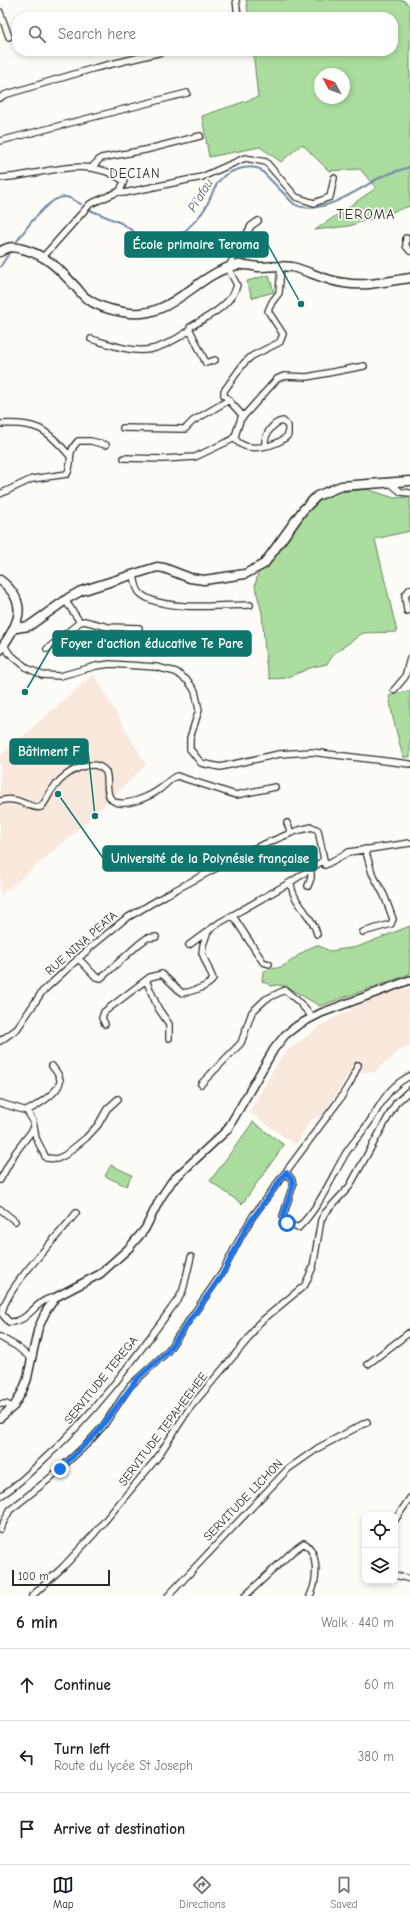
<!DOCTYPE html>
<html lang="en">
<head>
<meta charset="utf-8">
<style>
  body { margin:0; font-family:"Comic Neue",sans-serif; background:#f6f6f6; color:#222 }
  .controls { position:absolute; right:12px; bottom:12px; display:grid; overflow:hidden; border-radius:8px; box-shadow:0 2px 6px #0003 }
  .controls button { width:36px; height:36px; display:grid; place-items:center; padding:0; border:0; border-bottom:1px solid #e0e0e0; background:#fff; color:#222; font:20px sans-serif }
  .compass { position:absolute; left:314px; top:68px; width:36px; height:36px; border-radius:50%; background:#fff; box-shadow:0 2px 6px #0003; rotate:311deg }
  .scale { position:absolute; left:12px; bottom:10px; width:98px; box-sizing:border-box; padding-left:4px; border:2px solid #2b2b2b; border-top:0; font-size:11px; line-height:14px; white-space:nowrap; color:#2b2b2b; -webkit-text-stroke:3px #fdfcf7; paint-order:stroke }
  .stop { position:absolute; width:12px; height:12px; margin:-9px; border:3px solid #1a73e8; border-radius:50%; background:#fff }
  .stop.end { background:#1a73e8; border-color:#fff; box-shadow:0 1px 4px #0008 }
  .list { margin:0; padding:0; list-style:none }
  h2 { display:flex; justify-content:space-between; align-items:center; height:52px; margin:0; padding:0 16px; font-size:17px }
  h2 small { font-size:13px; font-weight:400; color:#767676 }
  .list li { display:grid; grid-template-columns:26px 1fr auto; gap:12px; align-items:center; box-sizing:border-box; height:72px; padding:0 16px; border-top:1px solid #e0e0e0 }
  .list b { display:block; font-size:15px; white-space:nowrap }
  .list p { margin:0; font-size:13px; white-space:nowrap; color:#767676 }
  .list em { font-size:13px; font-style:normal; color:#767676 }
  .icon { flex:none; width:22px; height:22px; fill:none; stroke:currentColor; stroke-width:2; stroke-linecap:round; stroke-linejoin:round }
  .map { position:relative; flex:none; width:410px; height:1596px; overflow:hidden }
  .search { position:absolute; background:#fff; box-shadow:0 2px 6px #0003; left:12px; right:12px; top:12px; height:44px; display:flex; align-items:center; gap:10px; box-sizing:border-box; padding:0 14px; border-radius:16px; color:#767676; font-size:15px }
  .sheet { height:268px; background:#fff }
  nav { display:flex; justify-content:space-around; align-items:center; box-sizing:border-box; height:56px; border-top:1px solid #e0e0e0; background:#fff; font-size:11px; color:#767676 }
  nav a { display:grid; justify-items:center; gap:2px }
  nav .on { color:#111827 }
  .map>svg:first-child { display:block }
</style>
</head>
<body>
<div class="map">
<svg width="410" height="1596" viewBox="0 0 410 1596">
  <rect width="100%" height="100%" fill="#fdfcf7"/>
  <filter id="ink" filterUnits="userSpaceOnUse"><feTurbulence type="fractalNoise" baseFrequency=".025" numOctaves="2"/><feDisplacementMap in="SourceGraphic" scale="8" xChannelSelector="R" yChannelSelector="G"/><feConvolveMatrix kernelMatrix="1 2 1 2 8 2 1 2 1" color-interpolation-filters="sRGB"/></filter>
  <g filter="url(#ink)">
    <!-- built -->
    <path fill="#f8e8de" d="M94,674L146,765L68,839L0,896V756Z
      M410,988V1047L403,1048L374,1072L349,1073L323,1115L311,1120L296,1145L249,1112L282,1055L324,1023L384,993Z"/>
    <!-- green -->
    <path fill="#aadd9e" stroke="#6a8464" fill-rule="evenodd" d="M246,0H403L410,6V206L349,226L315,230L376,188L360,169L329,171L302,144L281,162L260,147L209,157L202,116L258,97L253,51H393V17H249ZM320,74H344V98H320Z
      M269,275L274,292L252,298L247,281Z
      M367,489L394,498L410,497V531L375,539L397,632L363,633L335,653L327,664L313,667L286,678L270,679L266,664L262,613L255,586L258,573L297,527L313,502L332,493Z
      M410,690V757H403L393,718L389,696Z
      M410,926V974L320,1006L287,987L279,985L271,986L262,981L263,972C269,968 274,969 281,967C294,961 300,951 317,945L330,951L357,947Z
      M253,1122L284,1145L242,1204L210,1181Z
      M111,1165L132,1175L126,1186L105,1176Z"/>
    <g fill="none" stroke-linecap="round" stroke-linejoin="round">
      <!-- stream -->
      <path stroke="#6f89a5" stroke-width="2" d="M90,210L121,223L152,244L160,246C175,240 190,228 201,214C215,197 211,178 236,170C244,167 252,166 260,169L294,204C319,218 359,189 381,177C390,173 400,170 410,167
        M17,241C26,228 49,195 66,197C71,198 77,202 81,204
        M0,267L8,255"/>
      <defs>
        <path id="minor" d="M236,0L238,17
          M0,12L9,37
          M0,98L4,95L95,68L166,51
          M0,141L187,93
          M91,168L101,158L145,150L200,136
          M0,178C42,176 85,153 124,181L120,191L90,204L43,257
          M120,191L124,193L202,177L245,158L266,162L296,197L314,203L330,197L334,178
          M406,238V246L410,251
          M190,330L206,363L215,360
          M91,339C136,352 148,359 190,330V327C207,317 232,305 237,285L228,268L251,226L258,221
          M242,418L277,379L284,376L307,377L364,366
          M0,424C36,422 46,428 69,455
          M123,428L185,429L193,421L229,400
          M265,445C264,435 273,422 283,421L288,426V435C278,447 246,453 236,440L235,436L242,415L224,395V391L244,363L252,356L280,342L283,334L268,311L272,302L279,293L281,266
          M124,458L163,459L195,457L231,440L235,436
          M390,483L401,492L410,493
          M0,494L32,479L67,474C74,461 65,455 78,441H91L106,445
          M134,574C135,581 136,590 141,594C162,612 223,605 250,605
          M65,600L80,622L84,621L108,627L139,628
          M407,611L405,595L410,589
          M4,645L9,653L27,668L42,675L60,676L96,666L110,664L156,667L176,672L188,681L195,691L199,710L190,738V749L201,763L220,767L279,754L311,752L410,764
          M47,649L80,622
          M394,690L405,677L410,658
          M0,801C19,795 30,810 41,807C47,801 49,792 55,786C65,773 93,755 106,772C109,780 105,792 111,799C121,810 151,796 160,789C166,785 170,778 177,776L236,795L275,787
          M287,823L291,833
          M291,882C291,902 313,915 317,934
          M308,886L311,878V870
          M233,916L263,962L269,964
          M363,932L391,924L393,919L384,895L372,873L365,849
          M189,945L219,923L291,882L324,860
          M78,958L96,977L101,978L139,944L147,938L156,937
          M146,980L158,1008L169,1024V1038
          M105,1024L102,1018L104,1012L150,977L162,974L182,993C190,992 209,987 213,979L202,953L203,945L208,931
          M0,1041L17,1029L42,992L91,947L125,919L166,895L250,850L296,831L312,827L318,830L325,865L349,852L410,843
          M201,1084L241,1043L252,1012L266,999L285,990L299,1002L312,1017
          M0,1103L27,1111L33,1121L36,1138L46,1158L57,1159L65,1155L86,1138L98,1125L107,1109L118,1099
          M27,1111C36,1106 61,1091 60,1080C60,1075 55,1070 52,1066
          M286,1172L292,1180L293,1185L283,1216L287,1223L298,1228C320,1207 331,1178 346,1153C353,1142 363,1132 370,1121C383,1101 388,1087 410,1076
          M0,1180L15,1153L34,1128
          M0,1209L15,1221
          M56,1297C34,1299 30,1323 9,1322L2,1314C3,1290 60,1235 76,1213
          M0,1337L16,1346L32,1359
          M368,1364L410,1332
          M0,1404H6L12,1407
          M0,1496C16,1487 28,1474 42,1461C95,1414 137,1355 179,1298L183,1290L191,1257
          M395,1520L410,1498
          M0,1529L10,1510L49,1479L88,1443L104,1425L130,1386L167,1352L222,1273L240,1238L253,1216L340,1099L351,1081L358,1065
          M395,1575L410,1579
          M32,1596L63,1567L94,1534L157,1458L189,1409L249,1338L258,1324L305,1285L313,1267L321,1220L325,1213L349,1187L396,1103L410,1090
          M168,1596L288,1469L318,1448L367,1422
          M245,1596L293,1551L304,1543C320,1553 317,1582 310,1596"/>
        <path id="tertiary" d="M0,1418L14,1406L22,1392L27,1380L38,1329L46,1311L56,1297L100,1274L128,1249L145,1229L160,1199L172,1181L227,1130L274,1049L285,1035L298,1025L321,1013L410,980"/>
        <path id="secondary" d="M0,252C9,245 16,247 26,250C48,257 58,268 74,285C78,289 82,295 86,298C97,306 110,310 123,312C172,322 194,274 237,265C244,264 252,266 258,267C270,267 280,265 292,267C309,271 326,281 344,283C366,287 388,281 410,278
          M0,580C30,603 19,624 0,650
          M16,628L29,626L70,597L81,591L157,567L164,568L190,578L204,580L245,574L264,564L303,510L317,496L341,486L410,481"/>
      </defs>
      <!-- minor casing -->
      <use href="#minor" stroke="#2b2b2b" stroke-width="8"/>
      <!-- tertiary casing -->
      <use href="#tertiary" stroke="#2b2b2b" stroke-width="10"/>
      <!-- secondary casing -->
      <use href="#secondary" stroke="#2b2b2b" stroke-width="11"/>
      <!-- minor -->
      <use href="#minor" stroke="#fdfcf7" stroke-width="5.5"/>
      <!-- tertiary -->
      <use href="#tertiary" stroke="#fdfcf7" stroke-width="7"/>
      <!-- secondary -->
      <use href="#secondary" stroke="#fdfcf7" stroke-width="8"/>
    </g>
  </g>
  <g fill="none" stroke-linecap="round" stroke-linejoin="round" filter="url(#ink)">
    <!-- route -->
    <path stroke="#1a73e8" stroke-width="5" d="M60,1469L97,1433L137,1379L167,1352L222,1275L247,1226L286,1172L292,1180L293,1185L283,1216L287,1223"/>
  </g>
  <g text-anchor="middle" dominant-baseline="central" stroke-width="3.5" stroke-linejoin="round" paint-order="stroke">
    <!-- street labels -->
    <g font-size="12" fill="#2b2b2b" stroke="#fdfcf7">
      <text transform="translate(81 943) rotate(-41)">RUE NINA PEATA</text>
      <text transform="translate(101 1380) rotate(-51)">SERVITUDE TEREGA</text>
      <text transform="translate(163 1429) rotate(-53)">SERVITUDE TEPAHEEHEE</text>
      <text transform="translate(243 1500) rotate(-46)">SERVITUDE LICHON</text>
    </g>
    <!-- neighbourhood labels -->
    <g font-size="13" letter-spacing="1" fill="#2b2b2b" stroke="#fdfcf7">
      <text x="135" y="173">DECIAN</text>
    </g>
    <!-- water labels -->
    <g font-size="13" font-style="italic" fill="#4d5a68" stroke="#fdfcf7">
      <text transform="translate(200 195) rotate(-58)">Pi'afau</text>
    </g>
    <!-- quarter labels -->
    <g font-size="14" letter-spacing="1" fill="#2b2b2b" stroke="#fdfcf7">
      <text x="366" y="214">TEROMA</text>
    </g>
  </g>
  <!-- callouts -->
  <path fill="none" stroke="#0f766e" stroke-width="1.5" d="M301 304L268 245M25 692L53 644M95 816L88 751M58 794L103 858"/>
  <g fill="#0f766e" stroke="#fdfcf7" stroke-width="1.5">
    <circle cx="301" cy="304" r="4"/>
    <circle cx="25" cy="692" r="4"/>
    <circle cx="95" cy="816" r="4"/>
    <circle cx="58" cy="794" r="4"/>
  </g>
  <g fill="#0f766e" stroke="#0f766e" stroke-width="1.5">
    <rect x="125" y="232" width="143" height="25" rx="4"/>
    <rect x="53" y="631" width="198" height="25" rx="4"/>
    <rect x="10" y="739" width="78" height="25" rx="4"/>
    <rect x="103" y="846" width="214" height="25" rx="4"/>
  </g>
  <g font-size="13" text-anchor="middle" font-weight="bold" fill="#fff">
    <text x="196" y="249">École primaire Teroma</text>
    <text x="152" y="648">Foyer d'action éducative Te Pare</text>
    <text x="49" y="756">Bâtiment F</text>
    <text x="210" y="863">Université de la Polynésie française</text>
  </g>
</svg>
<div class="controls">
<button><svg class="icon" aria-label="locate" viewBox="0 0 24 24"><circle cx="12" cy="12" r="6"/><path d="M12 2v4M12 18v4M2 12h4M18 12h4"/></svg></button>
<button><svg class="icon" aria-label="layers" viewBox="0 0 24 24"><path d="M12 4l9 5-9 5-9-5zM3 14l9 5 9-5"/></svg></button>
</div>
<svg class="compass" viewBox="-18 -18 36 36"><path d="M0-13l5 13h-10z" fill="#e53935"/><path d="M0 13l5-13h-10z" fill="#767676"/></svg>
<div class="scale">100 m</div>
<div class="stop" style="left:287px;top:1223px"></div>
<div class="stop end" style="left:60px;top:1469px"></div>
<div class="search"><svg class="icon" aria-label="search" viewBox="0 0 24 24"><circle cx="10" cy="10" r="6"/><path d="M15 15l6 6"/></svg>Search here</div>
</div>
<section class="sheet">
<h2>6 min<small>Walk · 440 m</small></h2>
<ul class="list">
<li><svg class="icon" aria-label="ahead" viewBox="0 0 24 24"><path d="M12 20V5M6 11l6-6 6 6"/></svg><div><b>Continue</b></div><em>60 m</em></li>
<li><svg class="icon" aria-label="left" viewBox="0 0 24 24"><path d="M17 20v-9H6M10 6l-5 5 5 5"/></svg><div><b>Turn left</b><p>Route du lycée St Joseph</p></div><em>380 m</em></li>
<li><svg class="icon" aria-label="arrive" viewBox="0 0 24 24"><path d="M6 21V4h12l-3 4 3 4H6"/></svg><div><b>Arrive at destination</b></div></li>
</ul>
</section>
<nav>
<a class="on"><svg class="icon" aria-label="map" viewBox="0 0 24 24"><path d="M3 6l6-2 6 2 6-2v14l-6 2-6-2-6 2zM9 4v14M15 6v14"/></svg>Map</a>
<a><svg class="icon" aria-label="directions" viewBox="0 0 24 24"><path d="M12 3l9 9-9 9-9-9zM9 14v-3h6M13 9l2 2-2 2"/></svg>Directions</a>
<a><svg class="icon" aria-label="saved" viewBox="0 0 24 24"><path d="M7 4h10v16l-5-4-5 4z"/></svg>Saved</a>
</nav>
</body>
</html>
